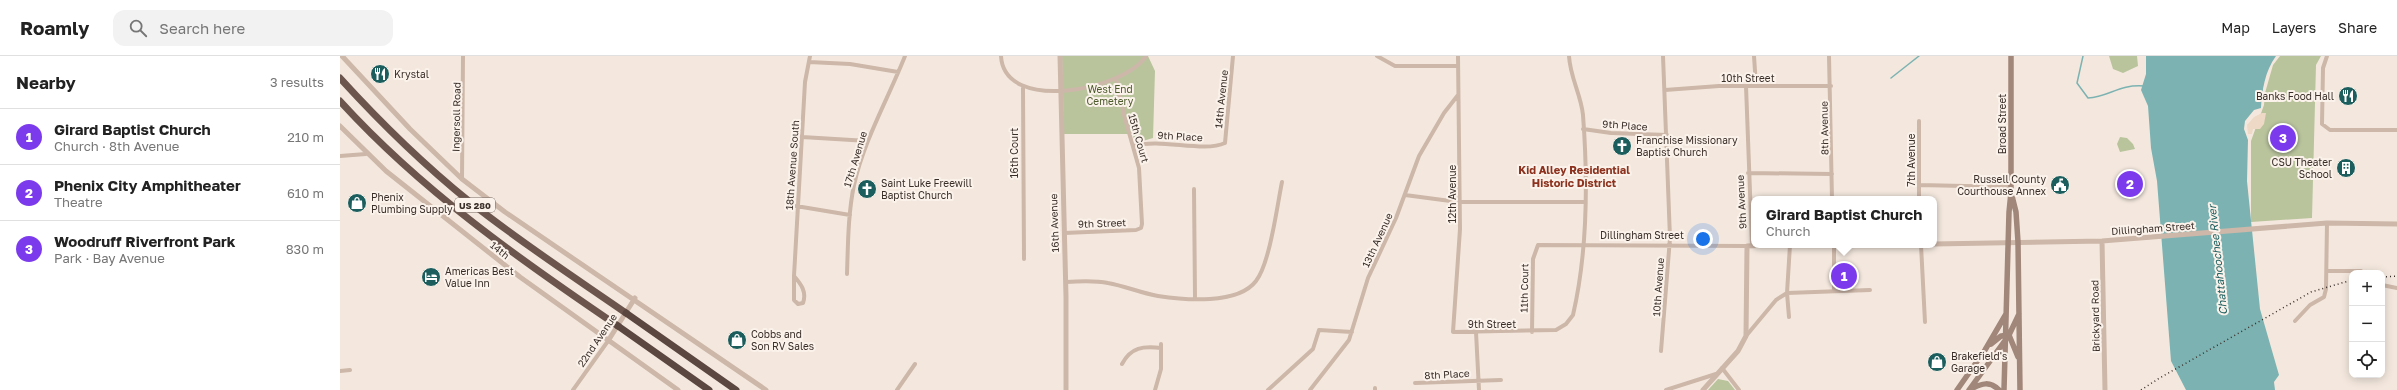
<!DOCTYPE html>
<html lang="en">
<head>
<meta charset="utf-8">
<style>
  body { margin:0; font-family:"Golos Text",sans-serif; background:#f2f2f2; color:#222 }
  .controls { position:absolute; right:12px; bottom:12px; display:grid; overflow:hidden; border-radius:8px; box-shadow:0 2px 10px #0003 }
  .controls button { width:36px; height:36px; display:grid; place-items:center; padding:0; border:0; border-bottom:1px solid #e0e0e0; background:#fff; color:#222; font:20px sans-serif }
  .you { position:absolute; left:1363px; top:183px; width:14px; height:14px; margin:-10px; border:3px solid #fff; border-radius:50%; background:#1a73e8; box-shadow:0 0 0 6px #1a73e833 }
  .badge { display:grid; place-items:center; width:26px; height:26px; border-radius:50%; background:#7c3aed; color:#fff; font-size:13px; font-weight:700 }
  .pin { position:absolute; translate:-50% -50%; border:2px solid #fff; box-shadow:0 1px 4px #0006 }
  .popup { position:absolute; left:1411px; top:140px; width:186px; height:52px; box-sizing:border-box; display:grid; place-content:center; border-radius:8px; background:#fff; filter:drop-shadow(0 1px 3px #0005); font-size:13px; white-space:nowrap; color:#767676 }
  .popup b { font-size:15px; color:#222 }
  .popup::after { content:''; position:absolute; left:50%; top:100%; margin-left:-8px; border:8px solid transparent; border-top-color:#fff }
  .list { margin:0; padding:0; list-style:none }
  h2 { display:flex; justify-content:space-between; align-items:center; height:52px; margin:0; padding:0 16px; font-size:17px }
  h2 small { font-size:13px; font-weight:400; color:#767676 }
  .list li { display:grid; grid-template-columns:26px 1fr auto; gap:12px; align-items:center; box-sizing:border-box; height:56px; padding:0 16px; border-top:1px solid #e0e0e0 }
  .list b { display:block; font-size:15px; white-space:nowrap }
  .list p { margin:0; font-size:13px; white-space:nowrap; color:#767676 }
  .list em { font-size:13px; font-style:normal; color:#767676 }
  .icon { flex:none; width:22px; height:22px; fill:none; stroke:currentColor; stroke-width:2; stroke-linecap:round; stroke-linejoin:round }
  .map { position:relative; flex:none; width:2057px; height:334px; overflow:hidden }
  header { display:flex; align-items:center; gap:24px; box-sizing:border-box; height:56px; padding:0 20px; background:#fff; border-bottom:1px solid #e0e0e0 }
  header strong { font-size:19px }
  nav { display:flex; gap:22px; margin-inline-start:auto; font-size:14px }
  .search { width:280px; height:36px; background:#f2f2f2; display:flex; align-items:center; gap:10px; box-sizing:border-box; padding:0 14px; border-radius:12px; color:#767676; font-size:15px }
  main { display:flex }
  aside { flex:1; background:#fff }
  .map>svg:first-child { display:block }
</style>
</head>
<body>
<header>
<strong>Roamly</strong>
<div class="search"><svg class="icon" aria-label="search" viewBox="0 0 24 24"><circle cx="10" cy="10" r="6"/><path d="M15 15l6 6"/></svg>Search here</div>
<nav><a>Map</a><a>Layers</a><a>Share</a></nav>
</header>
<main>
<aside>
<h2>Nearby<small>3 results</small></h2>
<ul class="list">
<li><span class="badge">1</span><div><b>Girard Baptist Church</b><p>Church · 8th Avenue</p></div><em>210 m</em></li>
<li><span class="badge">2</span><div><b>Phenix City Amphitheater</b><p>Theatre</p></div><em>610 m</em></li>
<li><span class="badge">3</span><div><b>Woodruff Riverfront Park</b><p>Park · Bay Avenue</p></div><em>830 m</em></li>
</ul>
</aside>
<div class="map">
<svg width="2057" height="334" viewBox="0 0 2057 334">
  <rect width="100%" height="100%" fill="#f4e8de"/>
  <!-- green -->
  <path fill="#b9c49d" d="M722,0H808L815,15L813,82L796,87L792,78H724Z
    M1769,0H1797L1798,10L1783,17L1773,13Z
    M1940,0H1981L1976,9L1972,162L1911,166V85L1924,49L1925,37L1933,9Z
    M1780,81L1787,82L1793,88L1795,93L1780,96L1777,88Z
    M1378,323L1388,325L1395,334H1368Z"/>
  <!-- plaza -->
  <path fill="#edd9c5" d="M1922,57H1926L1924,68L1920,73H1913L1912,78H1908L1907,69L1914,61Z"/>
  <!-- water -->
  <path fill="#7cb3b2" d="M1806,0H1936C1925,15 1922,34 1921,52L1914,54L1905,65L1904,73L1908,84L1907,125L1920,253L1939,319L1934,326L1935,334H1846L1831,305L1817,125L1811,92L1808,50L1801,34L1806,18Z"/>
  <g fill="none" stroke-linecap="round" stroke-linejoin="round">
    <!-- stream -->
    <path stroke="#7cb3b2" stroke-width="1.5" d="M1743,0L1737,27L1748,42C1769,41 1779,28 1804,30
      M1551,22L1579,0"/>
    <!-- minor -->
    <path stroke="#cdb7a9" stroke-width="4" d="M661,0C664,58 785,34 806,0
      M1037,0L1055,10H1118
      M1118,0L1120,173L1113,276L1216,274L1226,268L1233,259C1248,194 1248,125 1243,59C1241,39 1230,21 1229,0
      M1414,0L1416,30
      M1489,0L1492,143
      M1987,0L1983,12L1982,68L1990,74H2057
      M469,6L510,8L558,16
      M1406,30L1412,189
      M683,32L684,203
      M1325,34L1379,30H1491
      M1579,65V143
      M1243,73L1271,77L1327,79
      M462,81L528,85
      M794,90C821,82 863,97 885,87L893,0
      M0,100L26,98
      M1408,117L1492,118
      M122,123L123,0
      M1579,129L1671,131
      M854,133L855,242
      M1065,139L1118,146H1245
      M456,150L510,159
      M724,177L796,174L801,172L802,168L799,112L784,59L776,22
      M1581,189L1585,266
      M1987,215H2021L2022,217
      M507,218C508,188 508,158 514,129C524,84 548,43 565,0
      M454,220L465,26L470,0
      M454,220C461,228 467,236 463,247L458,248L454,244Z
      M726,226C740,225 754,224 768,227C785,230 801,237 818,240C844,244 898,249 916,225C930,207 937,150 942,126
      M2042,229L2057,232
      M1494,235V189
      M1449,261L1447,237L1450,189
      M1955,265L1970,249L1984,241L1986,233L1987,167
      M1136,276L1139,334
      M1192,276L1193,203L1198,189L1407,190
      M1406,280L1436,244L1447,237L1530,234
      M1321,295L1330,182L1323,0
      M782,308C791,291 803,290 821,292
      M1382,312L1399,334
      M0,315L10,314
      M1075,327L1161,324
      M233,334L268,285
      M557,334L575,308
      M815,334L821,313V288
      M928,334L973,293L979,274L1012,276
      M970,334L1009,284L1028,222L1056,162L1079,100L1104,57L1118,39
      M1035,334V332
      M1326,334L1376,318"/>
    <!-- tertiary -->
    <path stroke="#cdb7a9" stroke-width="5" d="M2,0L70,73L122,123L165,156L426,334
      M720,0L726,241V334
      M0,70L46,115L180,221L338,334
      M1762,185L1765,334
      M1594,188L1762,185L1987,167L2057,168
      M268,285L295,242
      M1363,334L1398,295L1406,280L1407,190L1430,189"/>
    <!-- secondary -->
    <path stroke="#a1867a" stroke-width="5.5" d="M1672,140L1676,156L1678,186L1680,334
      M1651,288L1661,280L1669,279L1678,301
      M1631,333C1642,327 1650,325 1659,334
      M1617,334L1645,294L1666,258
      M1629,334L1669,279L1679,258
      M1664,334L1669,156L1671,136V0"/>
    <!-- trunk -->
    <path stroke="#6c554d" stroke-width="7" d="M0,22C40,66 83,108 130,146C180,186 234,221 286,257
      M0,45C81,134 179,203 278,270"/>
    <!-- motorway -->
    <path stroke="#5b4740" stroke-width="7" d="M286,257L396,334
      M278,270L369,334"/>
    <!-- rail -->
    <path stroke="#3a2e29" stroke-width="1.5" stroke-dasharray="1 3" stroke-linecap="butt" d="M2042,221L2057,220
      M1801,334L1818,323L1971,236L2012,224"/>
  </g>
  <!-- icons -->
  <defs>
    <symbol id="restaurant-disc" viewBox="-11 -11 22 22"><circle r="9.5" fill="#1c5e5e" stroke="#fbf3eb"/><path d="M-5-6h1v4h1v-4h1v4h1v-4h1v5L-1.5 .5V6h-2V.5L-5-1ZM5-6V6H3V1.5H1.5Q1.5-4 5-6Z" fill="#fff"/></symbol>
    <symbol id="church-disc" viewBox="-11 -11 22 22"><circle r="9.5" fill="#1c5e5e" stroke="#fbf3eb"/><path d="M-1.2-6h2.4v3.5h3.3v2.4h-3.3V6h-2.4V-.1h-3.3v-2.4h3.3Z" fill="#fff"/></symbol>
    <symbol id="building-disc" viewBox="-11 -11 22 22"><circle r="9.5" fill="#1c5e5e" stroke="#fbf3eb"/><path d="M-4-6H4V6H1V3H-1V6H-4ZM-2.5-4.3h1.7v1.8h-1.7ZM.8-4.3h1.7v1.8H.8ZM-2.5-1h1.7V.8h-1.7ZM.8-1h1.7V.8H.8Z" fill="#fff"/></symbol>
    <symbol id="civic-disc" viewBox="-11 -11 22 22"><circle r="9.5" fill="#1c5e5e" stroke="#fbf3eb"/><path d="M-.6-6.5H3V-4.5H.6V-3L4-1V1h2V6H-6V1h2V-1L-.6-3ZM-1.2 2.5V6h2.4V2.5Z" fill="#fff"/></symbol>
    <symbol id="shop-disc" viewBox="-11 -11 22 22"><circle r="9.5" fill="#1c5e5e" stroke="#fbf3eb"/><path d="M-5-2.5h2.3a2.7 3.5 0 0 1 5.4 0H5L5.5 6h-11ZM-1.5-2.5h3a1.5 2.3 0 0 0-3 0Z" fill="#fff"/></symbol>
    <symbol id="hotel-disc" viewBox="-11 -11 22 22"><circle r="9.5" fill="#1c5e5e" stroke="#fbf3eb"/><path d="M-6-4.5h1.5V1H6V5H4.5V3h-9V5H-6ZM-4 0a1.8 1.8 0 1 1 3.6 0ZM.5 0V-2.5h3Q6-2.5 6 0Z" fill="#fff"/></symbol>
  </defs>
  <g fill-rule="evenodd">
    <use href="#restaurant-disc" x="29" y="7" width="22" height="22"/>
    <use href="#restaurant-disc" x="1997" y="29" width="22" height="22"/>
    <use href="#church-disc" x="1271" y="79" width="22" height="22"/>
    <use href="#building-disc" x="1995" y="101" width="22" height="22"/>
    <use href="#civic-disc" x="1709" y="118" width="22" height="22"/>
    <use href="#church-disc" x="516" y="122" width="22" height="22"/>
    <use href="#shop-disc" x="6" y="136" width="22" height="22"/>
    <use href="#hotel-disc" x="80" y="210" width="22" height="22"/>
    <use href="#shop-disc" x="386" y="273" width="22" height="22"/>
    <use href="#shop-disc" x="1586" y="295" width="22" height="22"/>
  </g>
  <g text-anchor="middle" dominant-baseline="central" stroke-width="4" stroke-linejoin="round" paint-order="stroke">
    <!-- shield labels -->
    <rect fill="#fbf3eb" stroke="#746963" stroke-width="1" x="115" y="142" width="40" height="14" rx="3"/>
    <g font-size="9" font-weight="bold" fill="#3a2e29">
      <text x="135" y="149">US 280</text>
    </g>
    <!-- poi labels -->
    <g font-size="10" fill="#3a2e29" stroke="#fbf3eb" text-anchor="start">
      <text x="54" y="18">Krystal</text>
      <text x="1994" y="40" text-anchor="end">Banks Food Hall</text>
      <text x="1296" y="84">Franchise Missionary<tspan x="1296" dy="12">Baptist Church</tspan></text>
      <text x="1992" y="106" text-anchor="end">CSU Theater<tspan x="1992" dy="12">School</tspan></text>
      <text x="1706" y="123" text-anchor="end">Russell County<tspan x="1706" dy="12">Courthouse Annex</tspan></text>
      <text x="541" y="127">Saint Luke Freewill<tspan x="541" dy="12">Baptist Church</tspan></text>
      <text x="31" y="141">Phenix<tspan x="31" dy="12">Plumbing Supply</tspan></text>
      <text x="105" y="215">Americas Best<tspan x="105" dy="12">Value Inn</tspan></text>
      <text x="411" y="278">Cobbs and<tspan x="411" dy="12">Son RV Sales</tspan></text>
      <text x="1611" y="300">Brakefield's<tspan x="1611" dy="12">Garage</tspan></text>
    </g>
    <!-- street labels -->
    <g font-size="10" fill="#3a2e29" stroke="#fbf3eb">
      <text x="1408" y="22">10th Street</text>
      <text transform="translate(881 43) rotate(-84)">14th Avenue</text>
      <text transform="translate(116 61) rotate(-89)">Ingersoll Road</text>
      <text transform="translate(1662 68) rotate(-90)">Broad Street</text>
      <text transform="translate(1285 69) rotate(4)">9th Place</text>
      <text transform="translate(1484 72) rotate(-91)">8th Avenue</text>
      <text transform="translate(840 80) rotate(3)">9th Place</text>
      <text transform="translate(799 82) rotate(74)">15th Court</text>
      <text transform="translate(674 97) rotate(-90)">16th Court</text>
      <text transform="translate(515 103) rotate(-73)">17th Avenue</text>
      <text transform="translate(1571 104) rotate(-90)">7th Avenue</text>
      <text transform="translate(452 109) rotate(-86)">18th Avenue South</text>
      <text transform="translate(1112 138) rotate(-90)">12th Avenue</text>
      <text transform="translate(1401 146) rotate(-93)">9th Avenue</text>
      <text transform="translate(714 167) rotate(-92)">16th Avenue</text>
      <text transform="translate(762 167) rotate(-2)">9th Street</text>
      <text transform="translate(1813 172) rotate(-4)">Dillingham Street</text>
      <text x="1302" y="179">Dillingham Street</text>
      <text transform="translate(1037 184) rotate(-65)">13th Avenue</text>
      <text transform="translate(160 194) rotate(39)">14th</text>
      <text transform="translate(1318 231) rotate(-86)">10th Avenue</text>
      <text transform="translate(1184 232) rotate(-89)">11th Court</text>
      <text transform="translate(1755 260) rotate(-91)">Brickyard Road</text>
      <text x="1152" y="268">9th Street</text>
      <text transform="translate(257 284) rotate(-56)">22nd Avenue</text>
      <text transform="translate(1107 318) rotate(-3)">8th Place</text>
    </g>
    <!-- park labels -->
    <g font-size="10" fill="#4c5a2c" stroke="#fbf3eb">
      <text x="770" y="33">West End<tspan x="770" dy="12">Cemetery</tspan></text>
    </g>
    <!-- neighbourhood labels -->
    <g font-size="11" font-weight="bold" fill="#8d321e" stroke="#fbf3eb">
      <text x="1234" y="113">Kid Alley Residential<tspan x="1234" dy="13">Historic District</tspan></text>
    </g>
    <!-- water labels -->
    <g font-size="11" font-style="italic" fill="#1c5e5e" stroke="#fbf3eb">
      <text transform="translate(1877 204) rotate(-96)">Chattahoochee River</text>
    </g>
  </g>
</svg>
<div class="controls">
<button>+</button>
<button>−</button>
<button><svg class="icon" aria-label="locate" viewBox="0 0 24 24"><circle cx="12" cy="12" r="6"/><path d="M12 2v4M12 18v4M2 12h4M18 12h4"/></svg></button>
</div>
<div class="you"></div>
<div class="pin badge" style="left:1504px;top:220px">1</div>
<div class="popup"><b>Girard Baptist Church</b>Church</div>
<div class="pin badge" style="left:1790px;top:128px">2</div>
<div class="pin badge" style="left:1943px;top:82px">3</div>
</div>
</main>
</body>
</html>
